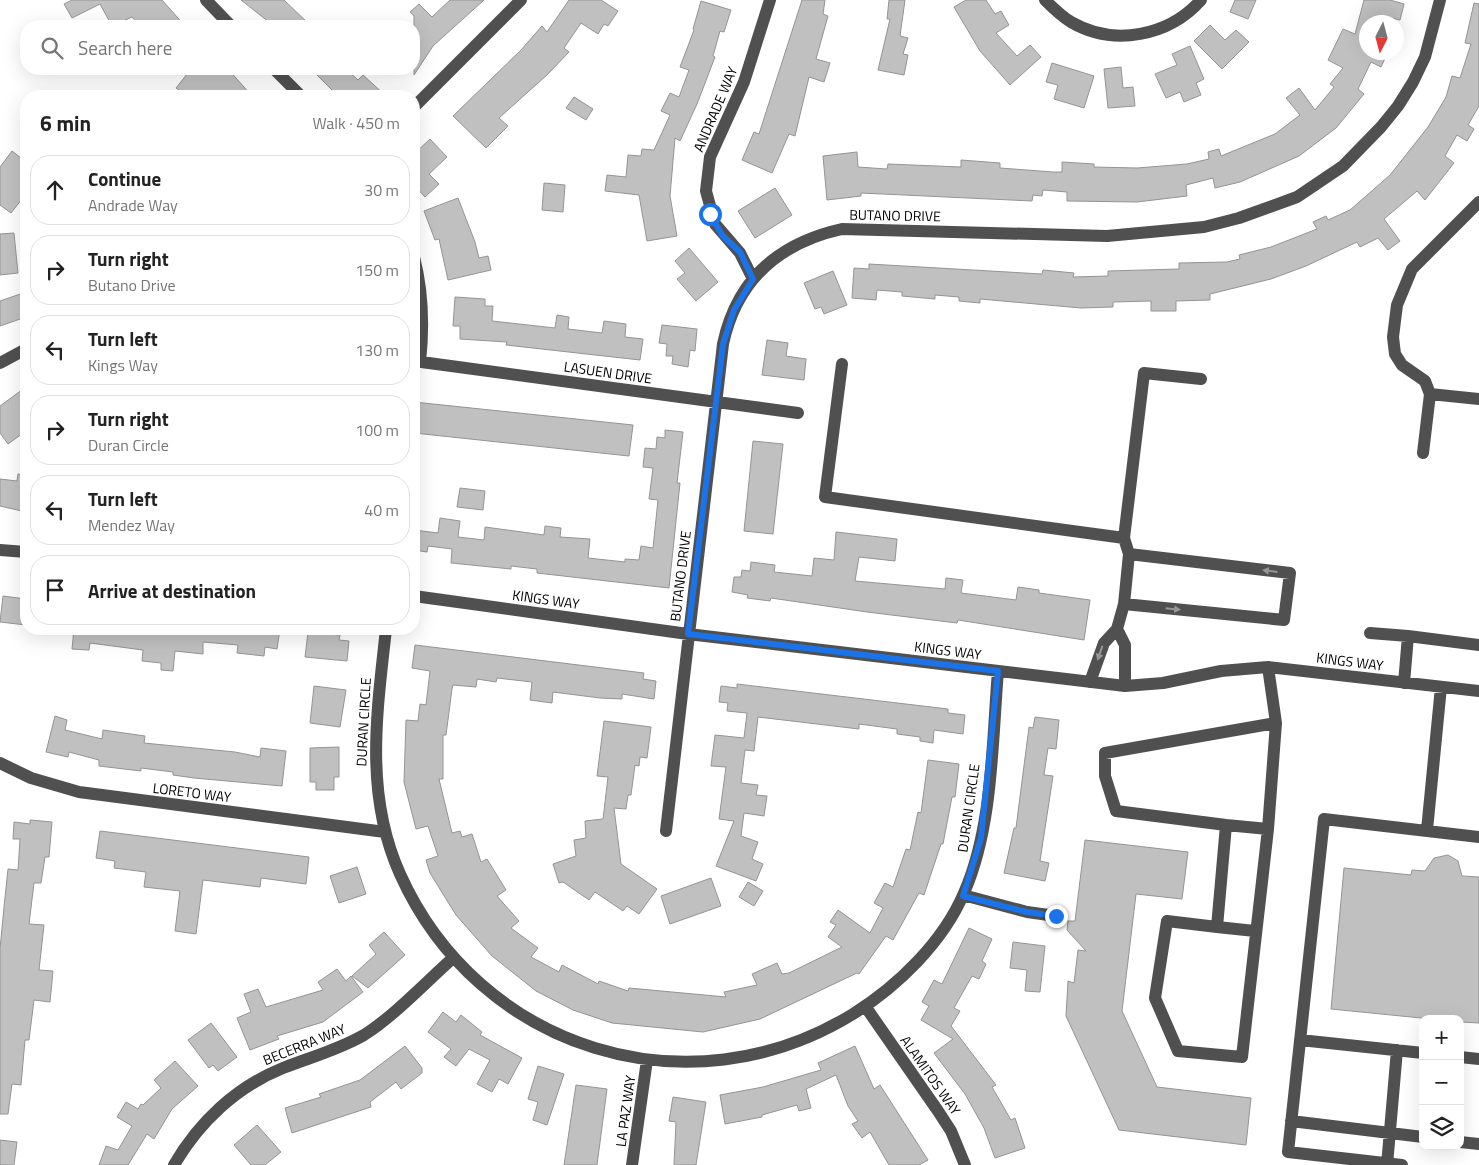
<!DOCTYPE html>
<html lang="en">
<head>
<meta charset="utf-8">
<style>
  body { margin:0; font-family:"Titillium Web",sans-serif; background:#f2f2f2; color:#222 }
  .controls { position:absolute; right:15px; bottom:15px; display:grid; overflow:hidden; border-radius:10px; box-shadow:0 5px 20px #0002 }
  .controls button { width:45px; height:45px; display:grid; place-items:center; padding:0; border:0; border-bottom:1px solid #e0e0e0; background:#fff; color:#222; font:25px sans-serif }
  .compass { position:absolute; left:1359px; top:15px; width:45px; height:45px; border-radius:50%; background:#fff; box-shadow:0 5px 20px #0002; rotate:186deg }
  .stop { position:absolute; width:15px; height:15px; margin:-11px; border:4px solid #1a73e8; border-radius:50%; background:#fff }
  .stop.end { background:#1a73e8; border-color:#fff; box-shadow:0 1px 5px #0008 }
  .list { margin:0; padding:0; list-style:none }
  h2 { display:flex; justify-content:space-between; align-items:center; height:65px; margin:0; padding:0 20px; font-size:21px }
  h2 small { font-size:16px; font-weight:400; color:#767676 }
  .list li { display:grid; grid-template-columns:32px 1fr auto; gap:15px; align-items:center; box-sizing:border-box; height:70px; margin:0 10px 10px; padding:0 10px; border:1px solid #e0e0e0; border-radius:20px }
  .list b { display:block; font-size:19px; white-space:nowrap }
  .list p { margin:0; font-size:16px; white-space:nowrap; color:#767676 }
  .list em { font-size:16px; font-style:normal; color:#767676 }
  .icon { flex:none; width:28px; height:28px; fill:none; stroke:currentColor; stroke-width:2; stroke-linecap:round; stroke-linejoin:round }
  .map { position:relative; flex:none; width:1479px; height:1165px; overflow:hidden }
  .search { position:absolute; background:#fff; box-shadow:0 5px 20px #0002; left:20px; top:20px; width:400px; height:55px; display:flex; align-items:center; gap:12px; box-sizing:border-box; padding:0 18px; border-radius:20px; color:#767676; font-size:19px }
  .panel { position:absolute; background:#fff; box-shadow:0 5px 20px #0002; left:20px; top:90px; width:400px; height:545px; border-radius:20px }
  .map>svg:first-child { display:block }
</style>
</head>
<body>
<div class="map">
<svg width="1479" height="1165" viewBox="0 0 1479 1165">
  <rect width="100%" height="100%" fill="#fff"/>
  <!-- building -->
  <path fill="#c0c0c0" stroke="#949494" d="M72,0H162L185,26H140L132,17L112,26L100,4L72,18L64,4Z
    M241,0H284L311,26H274Z
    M450,0H484L433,46L414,75V16L410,12L419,4L432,17Z
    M569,0H601L618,11L608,26L604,24L598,34L581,23L564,48L569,52L547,75L499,118L508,126L486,148L453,116L521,50L542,26L547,32Z
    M802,0H825L823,14L828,16L816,59L830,63L824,82L809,77L795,136L789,134L772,173L742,160L754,132L759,134Z
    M889,0H905L900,36L908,38L903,54L908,55L904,75L878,70L890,19H887Z
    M966,0H986L995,14L1001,11L1009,25L996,33L1017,56L1030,45L1041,57L1010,85L980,51L954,7Z
    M1235,0H1256L1248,19L1230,12Z
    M1364,0H1390L1404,4L1400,20L1387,17L1385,22H1366V52H1388L1381,67L1371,62L1358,89L1364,94L1336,128L1299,156L1240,182L1215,188L1213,178L1186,185L1187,196L1137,202L1067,201V192L1043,190L1042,196L1033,195L1032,201L861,193V196L827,200L823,156L857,152L858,167L887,169L888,164L961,167V160L1000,163V168L1053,172H1062V162L1094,164V167L1137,168L1187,164L1209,159L1208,152L1219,149L1221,156L1275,134L1300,115L1286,98L1299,88L1315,110L1334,87L1330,84L1343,68L1328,60L1343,29L1355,34Z
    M701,1L731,10L724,32L720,31L713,56L715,57L697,104L680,141L675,138L670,196L677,236L647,241L639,195L605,191L607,175L626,177L628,155L641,156L642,149L654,150L670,115L661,111L670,93L679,97L689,70L680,67L694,30L693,29Z
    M1474,3L1479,4V106L1468,125L1474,129L1467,141L1457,135L1445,156L1454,163L1425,200L1417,191L1384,219L1400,241L1388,250L1378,238L1360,247L1357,242L1306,266L1271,279L1210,294V300L1176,301V311H1151V301L1113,302V307L1081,308L980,299V303L959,301V297L935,295V299L902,296V292L877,290L876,300L852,298L854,268L869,269V264L1042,274L1043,270L1074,273L1073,277L1108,276V271L1179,269V263L1227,262L1240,259L1239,255L1271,247L1317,229L1313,222L1326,216L1328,220L1350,210L1390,175L1428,127L1446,97L1452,76L1460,78L1471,44L1465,43Z
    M1210,25L1225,40L1236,30L1249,42L1222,69L1194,41Z
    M1190,46L1204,79L1196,83L1201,95L1184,102L1180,92L1166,98L1155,74L1177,65L1172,54Z
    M1052,63L1094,76L1084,108L1054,99L1058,85L1046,82Z
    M1121,67L1123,88L1133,87L1135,106L1108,108L1104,69Z
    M191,69H228L252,96H187L176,88Z
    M311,69H346L358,80L363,75L386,96H338Z
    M574,97L593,109L586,120L566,108Z
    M430,139L447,157L429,174L439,184L425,197L414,185V173L419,168L414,163V154Z
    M12,151L26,162V194L11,213L0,205V167Z
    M544,183L565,185L563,212L542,210Z
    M775,188L792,215L755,238L738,211Z
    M458,198L475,242L479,258L488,256L491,270L448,280L439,239L435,240L424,211Z
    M14,233L18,273L0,275V234Z
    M689,248L718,282L696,301L677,279L685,273L675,261Z
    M833,271L847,305L824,314L821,307L815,309L804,283Z
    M26,292V317L0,326V301Z
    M455,297L485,299V306H493L492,321L555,328L557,315L569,317L568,329L602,333L604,321L626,324L625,337L643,339L640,360L506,345L507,342L460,339V326H453Z
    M662,325L697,329L695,351L690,350L688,367L672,364L673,356H666L667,344L659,343Z
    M767,340L788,343L786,356L806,359L804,380L762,375Z
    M26,387V431L8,444L0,433V406Z
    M414,402L633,425L629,456L414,433Z
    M665,430L683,432L677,483H680L669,588L537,573V569L511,566V569L451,563L452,549L428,546L427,552L414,550V530L438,533L440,518L460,521L458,537L484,540L485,527L544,535L545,526L561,528L560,537L590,539L588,558L625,562V559L639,560L641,546L653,548L658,500L649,499L653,468L643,467L645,448L656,449L657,437L665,438Z
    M753,441L783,444L773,534L744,531Z
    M18,474L26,475V512L0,506V479L17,481Z
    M460,488L485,491L483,510L457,507Z
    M836,532L897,539L895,561L859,557L855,581L945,589L946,578L963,580L961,593L1016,600L1018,587L1039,590V593L1090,600L1084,640L958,620L957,623L867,612L771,598L770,601L747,598L748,595L732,592L734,577H741L742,570L750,571L751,562L775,565L774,572L812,576L814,558L834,560Z
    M3,596L26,599V625L0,622Z
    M74,629H280L277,649L265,647L264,656L237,653L238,645L203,642V654L175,651L173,671L161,670V663L142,661L143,650L90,643L89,650L72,649Z
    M308,632L340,635L339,640L349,641L347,661L305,657Z
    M415,645L644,673L643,679L656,681L654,699L622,694V699L600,698L553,692L552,703L530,700L532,682L497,678L496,682L477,679L476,687L453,685L452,689L446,735H443V779H439L452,833L460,831L462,837L472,834L481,862L487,859L506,890L497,896L519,921L511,928L538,948L531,957L559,972L562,965L598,984L599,981L628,991L629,988L726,997L724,992L757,985L752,974L777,963L782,974L789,973L842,947L828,937L836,925L830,922L838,910L870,933L883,908L874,903L885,883L893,887L906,849L910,850L918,812L921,813L928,760L959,764L955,797H952L943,844H941L924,895L919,893L893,940L886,936L859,974L857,973L760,1019L703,1032L612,1023L573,1010L536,991L492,956L456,915L430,873L426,860L438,856L428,826L416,829L404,782L406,720L418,721L420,704L426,705L430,671L412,668Z
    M737,684L948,709V713L965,715L963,734L934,730L933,743L920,741V737L897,734V729L859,724V729L758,717L754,751L745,750L741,783L758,785L756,795L767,796L764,816L744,813L741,836L758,842L752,859L763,864L756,881L716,866L734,821L719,819L726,767L711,766L715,735L744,738L747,713L727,711L728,703L719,702L721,686L737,688Z
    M314,686L346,690L340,727L310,723Z
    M55,716L67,720L65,730L102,739L103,730L145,736L144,743L235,752L260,757L261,748L286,751L282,786L194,778L173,775V772L141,768V771L99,766V760L69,752L68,757L46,752Z
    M1035,717L1059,720L1056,749L1048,748L1044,775L1053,776L1040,861L1049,863L1045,881L1004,873L1014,828H1016L1029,727L1033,728Z
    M604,721L651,727L647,758L640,757L639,766L635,765L631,795H628L626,809L614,808L621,864L657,889L639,914L627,906L623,911L595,892L589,900L563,882L559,883L553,864L576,856L574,840L586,838L585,821L603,819L608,777L597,776Z
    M339,747V777H334V790H316V782H310V748Z
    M30,820L52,822L49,857H45L41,883H34L29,924L44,925L39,970L53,971L50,1002L34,1000L29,1040H25L21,1085L12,1084L8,1114H0V949L4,907L8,869L18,870L20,839H13L14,822L30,824Z
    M100,831L309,857L306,884L261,878L260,887L203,880L196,934L175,931L180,891L144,887L146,872L114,868L115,861L96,858Z
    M1085,840L1188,852L1182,899L1136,894L1122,1011L1157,1087L1251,1098L1246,1145L1119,1130L1066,1016L1068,981L1074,983L1078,950L1086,951L1067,930L1068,921H1075Z
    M1448,855L1458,861L1462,876L1479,877V1023L1460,1022V1019H1431L1331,1009L1344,868L1411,875L1412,870L1425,871L1434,858Z
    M357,867L366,894L339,903L330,876Z
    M711,878L721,906L670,924L661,896Z
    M748,882L763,891L754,906L739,897Z
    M969,928L992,939L982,961L986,964L979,979L972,976L954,1008L960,1011L951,1026L996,1085L992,1087L1011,1120L1015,1118L1025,1148L995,1158L984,1128L965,1094L934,1053L953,1039L921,1020L929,1006L922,1002L934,980L942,984Z
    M384,932L405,955L368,988L352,976L376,954L369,945Z
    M1013,942L1045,946L1040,992L1025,991L1027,970L1010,968Z
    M337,969L346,981L351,976L363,992L323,1022L277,1036L279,1039L250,1050L237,1018L251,1012L244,994L258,989L266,1007L323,990L318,982Z
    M443,1012L456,1022L461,1015L482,1032L480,1035L522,1058L508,1084L499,1079L492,1092L477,1084L490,1060L469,1049L456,1066L444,1057L451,1049L428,1032Z
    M211,1023L237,1057L218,1071L213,1065L209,1068L188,1040Z
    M405,1046L422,1068V1073L401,1089L396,1082L370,1102L371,1107L292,1133L285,1108L321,1097L319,1094L360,1080Z
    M855,1046L874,1089L880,1085L928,1160L919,1165H889L870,1132L862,1138L852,1124L858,1121L848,1106L836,1075L806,1089L811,1108L799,1111L797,1105L762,1115V1117L725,1124L720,1095L763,1087L821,1070L818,1063Z
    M175,1061L198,1086L172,1109L154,1139L147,1134L128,1165H99L106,1146L118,1150L132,1126L117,1117L126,1102L138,1109L141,1104L143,1105L161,1088L154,1080Z
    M538,1066L564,1074L547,1125L533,1120L538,1102L528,1099Z
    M576,1085L607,1089L597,1165H564Z
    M673,1097L706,1102L696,1165H674L676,1122L669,1121Z
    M257,1125L281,1152L265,1165H251L234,1145Z
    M0,1140L17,1142L14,1165H0Z"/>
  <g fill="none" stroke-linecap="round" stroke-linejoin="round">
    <!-- minor -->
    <path stroke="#505050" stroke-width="12" d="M206,0L231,26
      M1045,0C1053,8 1061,16 1071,22C1114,47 1169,36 1201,0
      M274,69L301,96
      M414,107L521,0
      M414,257C423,292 424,326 420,362
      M753,279L740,253L715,224L706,191L710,157L744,82L770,0
      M414,361L798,413
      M0,363L26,349
      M842,364L825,497L1124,538
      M1430,394L1425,381L1402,365L1395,354L1393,337L1397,305L1412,269L1479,202
      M1423,453L1430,394L1479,399
      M0,550L26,552
      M414,596L688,634L1125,686L1163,683L1221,671L1268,667L1479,691
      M1124,604L1284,620L1290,573L1129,554
      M386,629C377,712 364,794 400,874C479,1050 689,1115 853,1014C898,986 943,942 964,893C993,827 992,743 998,671
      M1117,629L1125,645V686
      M1370,633L1408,636L1404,683
      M1408,636L1479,645
      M1268,667L1276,723L1268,829L1242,1057L1178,1051L1155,998L1167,921L1217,927L1226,825L1116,811L1105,776V753L1276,723
      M1090,682L1104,643L1117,629L1124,604L1129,554L1124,538L1144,373L1201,379
      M0,763L31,778L79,792L385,832
      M1226,825L1268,829
      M1427,830L1441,687
      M666,831L723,344C737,279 779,243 842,229L1107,236L1204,227L1239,218L1297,197L1343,166L1381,127L1398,106L1413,82L1425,57L1440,0
      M963,895L1027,912L1056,916
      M1217,927L1255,931
      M865,1006L938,1111L951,1131L965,1165
      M1300,1040L1423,1053
      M1460,1057L1479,1059
      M1291,1121L1423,1137
      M1460,1142L1479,1144
      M174,1165C199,1122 236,1087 283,1068C311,1057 338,1050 364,1035C393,1017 427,981 453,958
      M632,1165L647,1060
      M1387,1165L1397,1050
      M1402,1165L1288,1152L1324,819L1479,837"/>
  </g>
  <!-- one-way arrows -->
  <defs><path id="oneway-solid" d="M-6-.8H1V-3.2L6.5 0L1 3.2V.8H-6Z" transform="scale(1.25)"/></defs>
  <g fill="#969696">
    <use href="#oneway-solid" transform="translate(1270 571) rotate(-173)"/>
    <use href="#oneway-solid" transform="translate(1173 609) rotate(6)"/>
    <use href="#oneway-solid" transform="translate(1100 653) rotate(109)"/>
  </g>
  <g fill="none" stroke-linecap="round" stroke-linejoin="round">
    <!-- route -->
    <path stroke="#1a73e8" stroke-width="6" d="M710,214L722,235L740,252L753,279L734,310L723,344L688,634L998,671L981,838L963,896L1027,912L1056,916"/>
  </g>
  <g text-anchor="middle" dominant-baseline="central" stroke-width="4" stroke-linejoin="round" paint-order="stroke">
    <!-- street labels -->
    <g font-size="14" fill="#000" stroke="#fff">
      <text transform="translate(715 109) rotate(-67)">ANDRADE WAY</text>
      <text transform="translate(895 215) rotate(1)">BUTANO DRIVE</text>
      <text transform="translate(608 372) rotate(8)">LASUEN DRIVE</text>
      <text transform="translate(680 576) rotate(-83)">BUTANO DRIVE</text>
      <text transform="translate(546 599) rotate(8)">KINGS WAY</text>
      <text transform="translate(948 650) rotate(7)">KINGS WAY</text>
      <text transform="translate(1350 661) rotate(7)">KINGS WAY</text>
      <text transform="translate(363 722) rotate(-87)">DURAN CIRCLE</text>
      <text transform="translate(192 792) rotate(7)">LORETO WAY</text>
      <text transform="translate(968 808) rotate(-82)">DURAN CIRCLE</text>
      <text transform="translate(304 1044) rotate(-22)">BECERRA WAY</text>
      <text transform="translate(931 1075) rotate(55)">ALAMITOS WAY</text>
      <text transform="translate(625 1111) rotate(-82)">LA PAZ WAY</text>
    </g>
  </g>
</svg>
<div class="controls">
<button>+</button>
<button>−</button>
<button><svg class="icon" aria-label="layers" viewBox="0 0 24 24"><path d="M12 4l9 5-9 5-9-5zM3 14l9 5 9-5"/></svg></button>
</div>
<svg class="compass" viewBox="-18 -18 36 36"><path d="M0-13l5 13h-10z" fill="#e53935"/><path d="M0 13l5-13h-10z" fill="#767676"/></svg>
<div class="stop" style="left:710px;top:214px"></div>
<div class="stop end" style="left:1056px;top:916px"></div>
<div class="search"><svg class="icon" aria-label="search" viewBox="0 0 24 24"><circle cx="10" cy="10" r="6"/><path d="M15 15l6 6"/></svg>Search here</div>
<section class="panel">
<h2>6 min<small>Walk · 450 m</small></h2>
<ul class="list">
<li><svg class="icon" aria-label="ahead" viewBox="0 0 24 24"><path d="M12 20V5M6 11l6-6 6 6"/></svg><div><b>Continue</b><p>Andrade Way</p></div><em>30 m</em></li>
<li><svg class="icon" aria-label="right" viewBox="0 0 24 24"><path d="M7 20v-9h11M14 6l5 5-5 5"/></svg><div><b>Turn right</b><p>Butano Drive</p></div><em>150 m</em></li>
<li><svg class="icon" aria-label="left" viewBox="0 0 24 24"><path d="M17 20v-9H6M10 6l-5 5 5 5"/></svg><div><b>Turn left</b><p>Kings Way</p></div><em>130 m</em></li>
<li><svg class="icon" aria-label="right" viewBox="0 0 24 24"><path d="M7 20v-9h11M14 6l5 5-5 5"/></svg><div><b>Turn right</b><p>Duran Circle</p></div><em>100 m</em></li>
<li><svg class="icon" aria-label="left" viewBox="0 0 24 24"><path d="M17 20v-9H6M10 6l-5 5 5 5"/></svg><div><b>Turn left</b><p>Mendez Way</p></div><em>40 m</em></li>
<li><svg class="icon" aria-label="arrive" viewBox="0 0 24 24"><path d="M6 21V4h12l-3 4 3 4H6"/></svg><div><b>Arrive at destination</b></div></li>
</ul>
</section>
</div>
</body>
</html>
